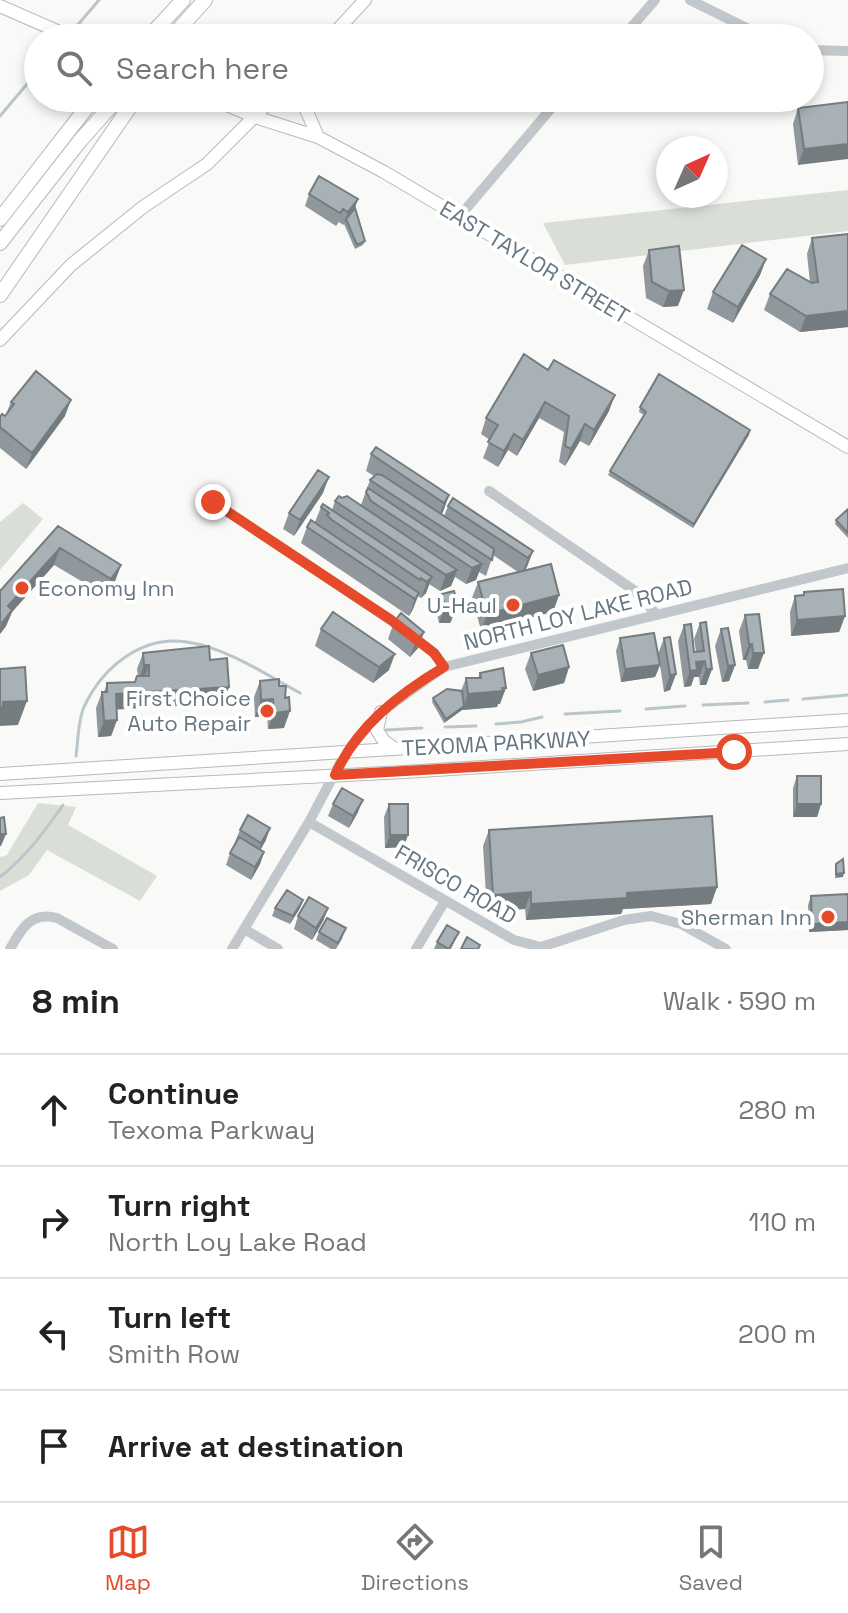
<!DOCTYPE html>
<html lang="en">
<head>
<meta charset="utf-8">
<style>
  body { margin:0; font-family:"Space Grotesk",sans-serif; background:#f2f2f2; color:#222 }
  .compass { position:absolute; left:656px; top:136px; width:72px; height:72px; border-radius:50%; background:#fff; box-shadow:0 4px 12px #0003; rotate:45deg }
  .stop { position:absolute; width:24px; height:24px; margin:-18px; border:6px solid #e64a2a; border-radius:50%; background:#fff }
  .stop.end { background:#e64a2a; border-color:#fff; box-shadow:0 2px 8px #0008 }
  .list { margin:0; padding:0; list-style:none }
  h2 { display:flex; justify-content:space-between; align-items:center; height:104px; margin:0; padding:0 32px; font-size:34px }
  h2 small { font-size:26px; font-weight:400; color:#767676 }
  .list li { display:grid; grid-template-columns:52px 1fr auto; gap:24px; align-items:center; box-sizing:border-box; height:112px; padding:0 32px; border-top:2px solid #e0e0e0 }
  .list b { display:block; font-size:30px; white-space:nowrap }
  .list p { margin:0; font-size:26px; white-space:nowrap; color:#767676 }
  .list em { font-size:26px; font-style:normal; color:#767676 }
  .icon { flex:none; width:44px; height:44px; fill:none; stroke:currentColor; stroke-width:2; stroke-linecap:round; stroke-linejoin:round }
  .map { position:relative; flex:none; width:848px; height:949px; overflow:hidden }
  .search { position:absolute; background:#fff; box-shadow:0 4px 12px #0003; left:24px; right:24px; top:24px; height:88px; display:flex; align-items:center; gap:20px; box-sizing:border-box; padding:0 28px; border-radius:44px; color:#767676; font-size:30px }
  .sheet { height:552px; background:#fff }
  nav { display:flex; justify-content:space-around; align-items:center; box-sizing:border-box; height:112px; border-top:2px solid #e0e0e0; background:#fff; font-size:22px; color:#767676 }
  nav a { display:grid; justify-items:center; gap:4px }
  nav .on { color:#e64a2a }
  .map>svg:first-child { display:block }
</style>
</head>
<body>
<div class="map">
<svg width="848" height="949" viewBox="0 0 848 949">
  <rect width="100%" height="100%" fill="#f9f9f7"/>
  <!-- green -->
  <path fill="#d9ded6" d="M848,190V231L565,265L543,223Z
    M23,503L43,519L0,570V522Z
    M38,803L76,807L68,825L157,876L140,901L47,850L29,875L0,891V857L7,855Z"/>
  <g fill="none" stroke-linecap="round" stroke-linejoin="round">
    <!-- stream -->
    <path stroke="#bac6ca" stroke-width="3" d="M70,34L99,0
      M0,116L38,71
      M803,699L848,695
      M765,702L788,700
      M703,705L748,703
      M646,709L685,706
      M565,714L620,711
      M496,724L521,722L542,717
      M445,727L476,726
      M386,730L422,728
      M76,756C78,741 78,721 84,707C102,668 141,635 187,642C227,648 265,674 300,693
      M0,877C26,857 44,832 63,805"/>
    <defs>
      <path id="major" d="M0,6L73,38
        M330,38L365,0
        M211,98L255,117L318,137L384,172L848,447
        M301,98L318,137
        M0,340L71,265L143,207L207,164L273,98
        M381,712L377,730L383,740L395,749
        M0,774L848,720
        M0,793L404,772L848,744"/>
      <path id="highway" d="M148,38L183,0
        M171,38L205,0
        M0,219L94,98
        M0,243L79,142L118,98
        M0,295L136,98"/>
    </defs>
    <!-- major casing -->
    <use href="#major" stroke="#b4babd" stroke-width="14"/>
    <!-- highway casing -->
    <use href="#highway" stroke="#b3b9bc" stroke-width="16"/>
    <!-- minor -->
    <path stroke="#c2c7cb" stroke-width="10" d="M690,0L767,38
      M622,38L655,0
      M810,50L848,51
      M459,217L560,98
      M489,491L635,591L657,615
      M213,502L391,620L434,653L444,667
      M309,822L514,940L541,947L624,920L651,916L681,924L726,949
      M244,929L278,949
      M10,949C21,929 31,911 57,918L113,949
      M232,949L309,822L346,752L381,712L444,667L848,568
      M416,949L445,901"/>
    <!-- major -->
    <use href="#major" stroke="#fff" stroke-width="12"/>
    <!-- highway -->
    <use href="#highway" stroke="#fff" stroke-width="14"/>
  </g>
  <!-- wall -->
  <path fill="#90989d" d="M848,102L798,165L793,124L798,108Z
    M309,194L358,199L355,208L365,241L363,245L355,249L344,224L343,225L339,222L336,226L305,206Z
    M848,234V327L800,332L764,310L770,294L810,282L807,254L812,238Z
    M649,250L678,306L663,307L646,298L643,266Z
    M766,259L760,275L733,323L707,309L713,292Z
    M548,370L609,411L589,446L580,441L565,466L559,462L564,432L539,418L517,456L508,450L498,467L483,458L490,440L481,434L486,418Z
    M11,402L65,416L26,469L0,448V417L5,416L6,414Z
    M640,407L750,430L693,528L608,475L644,415L639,412Z
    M371,454L449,495L442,514L444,516L448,506L533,551L525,570L559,595L553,612L481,630L472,598L478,582L518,572L493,555L486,576L479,572L476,580L466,584L455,577L451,586L440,591L429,584L426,593L421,598L418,596L413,609L409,616L301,543L307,527L315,522L321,507L332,510L335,501L342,498L361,505L370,480L374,476L366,471Z
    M323,493L294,536L283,529L289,513Z
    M848,509V538L835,524L836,520Z
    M58,526L121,565L115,581L105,595L54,565L12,612L6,626L0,634V591Z
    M804,592L845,616L839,632L791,636L790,612L795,596L803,595Z
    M442,594L452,620L450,623H439L436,610Z
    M745,615L758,669H748L746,660H743L739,631Z
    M394,622L424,632L418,648L410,657L388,639Z
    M700,623L712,669L706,685H700L699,677H694L691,686L684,687L678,641L684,625L694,652L696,651L694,639Z
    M321,629L389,670L373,683L315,646Z
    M721,629L735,665L729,681L722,682L715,646Z
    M620,638L658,654L664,638L676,674L670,690L664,692L660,665L655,677L621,682L616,651Z
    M143,653L210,660L229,687L223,703L117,709V720L111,736L98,737L96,708L102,692H104L107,683L135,682L138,676L137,669Z
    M531,653L569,667L564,683L533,691L525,669Z
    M480,673L500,704H498L497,707L462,710L444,723L432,702L433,698L461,691L466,678H478Z
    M279,679L284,728L268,729L267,716L255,717L254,697L260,681Z
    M797,776L821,804L817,817H793V788Z
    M333,804L358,812L349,828L328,816Z
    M389,804L404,847L385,848L384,817Z
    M240,830L266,840L260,849L264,852L260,864L251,880L226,865L230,853L236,843L235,842Z
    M489,830L717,887L711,904L623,909L621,914L526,920L525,909L487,911L483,846Z
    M848,894V930L809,932L808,905L811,896Z
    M303,900L300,908L290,924L272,916L275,908Z
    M328,908L323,921L312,940L294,929L298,916Z
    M319,932L343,937L336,949H331L316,940Z
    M459,932L451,949H434L437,942Z"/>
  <!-- shaded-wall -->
  <path fill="#757c7f" d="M848,144V159L798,165L804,149Z
    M358,199L353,212L346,219L343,225L348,212Z
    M766,259L760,275L733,323L738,307Z
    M684,290L678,306L663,307L669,291Z
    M848,311V327L800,332L806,316Z
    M615,395L609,411L589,446L594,430Z
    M71,400L65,416L26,469L32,453Z
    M545,402L539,418L517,456L523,440Z
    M585,424L580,441L565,466L571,449Z
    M750,430L749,435L693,528L694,524Z
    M514,434L508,450L498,467L504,451Z
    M329,477L323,493L294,536L300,520Z
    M449,495L443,512L438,519L444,503Z
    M60,548L54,565L12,612L6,626L0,634V627L8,606Z
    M533,551L527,567L522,574L528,558Z
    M482,564L476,580L466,584L472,568Z
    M121,565L115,581L105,595L111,579Z
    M457,570L451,586L440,591L446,575Z
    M432,577L426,593L421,598L427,582Z
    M419,593L413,609L409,616L415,599Z
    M559,595L553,612L481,630L487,614Z
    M458,604L450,623H439L445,606Z
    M845,616L839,632L791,636L797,620Z
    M424,632L418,648L410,657L416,641Z
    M749,644H752L746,660H743Z
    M753,653H764L758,669H748Z
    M395,654L389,670L373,683L379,667Z
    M705,661L699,677H694L691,686L684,687L690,671L696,662Z
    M144,665H149L143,681L138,682Z
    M660,665L655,677L621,682L625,669Z
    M735,665L729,681L722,682L728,666Z
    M569,667L564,683L533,691L538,675Z
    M706,669H712L706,685H700Z
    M676,674L670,690L664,692L670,675Z
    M229,687L223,703L110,710L116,694Z
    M506,688L500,704H498L497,707L462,710L444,723L446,719L464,706L468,694Z
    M273,699L267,716L255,717L261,700Z
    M27,701L18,725L0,726V707L3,702Z
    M290,711L284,728L268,729L274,713Z
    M117,720L111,736L98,737L104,721Z
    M363,800L358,812L349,828L353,816Z
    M797,804H821L817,817H793Z
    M270,828L266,840L257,856L261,843Z
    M0,834H6L1,846H0Z
    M390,835H408L404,847L385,848Z
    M264,852L260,864L251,880L255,867Z
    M844,873L843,877L835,878L836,874Z
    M717,887L711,904L623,909L621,914L526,920L531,904L627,893Z
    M531,892L525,909L487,911L493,895Z
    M303,900L300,908L290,924L293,916Z
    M328,908L323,921L312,940L316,928Z
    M848,922V930L809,932L812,924Z"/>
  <!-- building -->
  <path fill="#a7b1b6" stroke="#757c7f" stroke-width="2" d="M848,102V144L804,149L798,108Z
    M319,176L358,199L348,212L343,209L340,213L309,194Z
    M355,208L365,241L357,245L346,219Z
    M848,234V311L806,316L770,294L787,269L812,283L818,282L812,238Z
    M742,245L766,259L738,307L713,292Z
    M679,246L684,290L669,291L652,282L649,250Z
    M524,354L548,370L554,360L615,395L594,430L585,424L571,449L565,446L569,416L545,402L523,440L514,434L504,451L488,442L498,425L486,418Z
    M36,371L71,400L32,453L0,427V417L2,414L5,416L14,404L11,402Z
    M659,374L750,430L694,524L610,471L646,412L640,407Z
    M376,447L449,495L444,503L371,454Z
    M318,470L329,477L300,520L289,513Z
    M377,474L382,475L494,549L492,560L370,480Z
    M368,488L482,564L472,568L371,501L366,492Z
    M339,496L342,498L347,496L457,570L446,575L335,501Z
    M453,498L533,551L528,558L448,506Z
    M323,504L432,577L427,582L421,578L420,580L332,520L327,515L329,513L321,507Z
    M848,509V533L836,520Z
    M311,520L419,593L415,599L307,527Z
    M58,526L121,565L111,579L60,548L8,606L12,610L2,623L0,622V591Z
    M551,564L559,595L487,614L478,582Z
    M843,589L845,616L797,620L795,596L804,595V592Z
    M454,591L458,604L455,607L445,606L442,594Z
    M333,612L395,654L379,667L321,629Z
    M401,613L424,632L416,641L394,622Z
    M759,614L764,653H753L752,644H749L745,615Z
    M706,622L712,669H706L705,661L696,662L697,670L690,671L684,625L691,624L694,652L704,651L700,623Z
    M728,628L735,665L728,666L721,629Z
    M654,633L660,665L625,669L620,638Z
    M670,637L676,674L670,675L664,638Z
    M563,645L569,667L538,675L531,653Z
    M209,646L210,660L227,658L229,687L116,694L117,720L104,721L102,692H107V683L135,682L137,676H149V665H144L143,653Z
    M25,667L27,701L3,702V707H0V669Z
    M503,668L506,688H502L503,691L468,694L466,678H481L480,673Z
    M279,679V686H286L285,698L289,697L290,711L274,713L273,699L261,700L260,681Z
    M447,689L462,691L464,706L446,719L433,698Z
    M797,776H821V804H797Z
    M342,788L363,800L353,816L333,804Z
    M389,804H408V835H390Z
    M248,815L270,828L261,843L240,830Z
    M712,816L717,887L627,893V898L531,904V892L493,895L489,830Z
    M4,817L6,834H0V818Z
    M239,837L264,852L255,867L230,853Z
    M843,859L844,873L836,874V864Z
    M287,890L303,900L293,916L275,908Z
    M848,894V922L812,924L811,896Z
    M309,897L328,908L316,928L298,916Z
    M327,918L346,928L338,943L319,932Z
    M447,925L459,932L449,949L437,942Z
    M467,937L480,945L478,949H461Z"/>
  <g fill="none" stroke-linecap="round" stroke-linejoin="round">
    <!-- route -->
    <path stroke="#e64a2a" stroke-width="10" d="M213,502L391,620L434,653L444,667C399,694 357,726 335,775L734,752"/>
  </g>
  <!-- markers -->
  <g fill="#e64a2a" stroke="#fff" stroke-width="3">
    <circle cx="22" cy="588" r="8"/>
    <circle cx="513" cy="605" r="8"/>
    <circle cx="267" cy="711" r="8"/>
    <circle cx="828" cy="917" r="8"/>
  </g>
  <g text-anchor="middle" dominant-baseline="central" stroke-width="8" stroke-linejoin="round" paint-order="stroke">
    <!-- street labels -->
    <g font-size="22" fill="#647782" stroke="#fff">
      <text transform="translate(535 262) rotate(31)">EAST TAYLOR STREET</text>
      <text transform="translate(578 614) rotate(-14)">NORTH LOY LAKE ROAD</text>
      <text transform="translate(496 743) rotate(-3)">TEXOMA PARKWAY</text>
      <text transform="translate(456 884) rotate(30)">FRISCO ROAD</text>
    </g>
    <!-- poi labels -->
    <g font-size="22" fill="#647782" stroke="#fff" text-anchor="end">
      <text x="38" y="588" text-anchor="start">Economy Inn</text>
      <text x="497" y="605">U-Haul</text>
      <text x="251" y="698">First Choice<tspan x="251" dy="25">Auto Repair</tspan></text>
      <text x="812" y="917">Sherman Inn</text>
    </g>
  </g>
</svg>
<svg class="compass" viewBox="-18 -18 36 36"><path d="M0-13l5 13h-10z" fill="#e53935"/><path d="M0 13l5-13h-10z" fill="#767676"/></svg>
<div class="stop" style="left:734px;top:752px"></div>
<div class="stop end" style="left:213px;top:502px"></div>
<div class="search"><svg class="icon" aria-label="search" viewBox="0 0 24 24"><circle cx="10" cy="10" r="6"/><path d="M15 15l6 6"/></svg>Search here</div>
</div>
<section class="sheet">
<h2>8 min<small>Walk · 590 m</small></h2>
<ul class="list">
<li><svg class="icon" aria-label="ahead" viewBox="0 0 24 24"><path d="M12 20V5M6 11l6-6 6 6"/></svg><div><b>Continue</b><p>Texoma Parkway</p></div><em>280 m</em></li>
<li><svg class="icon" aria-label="right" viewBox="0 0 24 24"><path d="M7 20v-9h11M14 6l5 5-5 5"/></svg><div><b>Turn right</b><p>North Loy Lake Road</p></div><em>110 m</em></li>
<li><svg class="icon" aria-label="left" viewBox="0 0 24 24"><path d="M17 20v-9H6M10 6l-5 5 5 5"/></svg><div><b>Turn left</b><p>Smith Row</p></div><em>200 m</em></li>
<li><svg class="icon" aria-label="arrive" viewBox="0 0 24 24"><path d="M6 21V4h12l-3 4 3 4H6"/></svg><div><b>Arrive at destination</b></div></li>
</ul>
</section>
<nav>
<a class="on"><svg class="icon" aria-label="map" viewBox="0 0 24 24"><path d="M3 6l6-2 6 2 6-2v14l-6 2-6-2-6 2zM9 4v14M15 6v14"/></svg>Map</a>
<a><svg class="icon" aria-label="directions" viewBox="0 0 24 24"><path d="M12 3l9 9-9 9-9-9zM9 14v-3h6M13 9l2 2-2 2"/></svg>Directions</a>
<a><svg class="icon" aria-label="saved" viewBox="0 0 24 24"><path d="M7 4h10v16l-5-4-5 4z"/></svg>Saved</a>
</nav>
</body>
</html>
